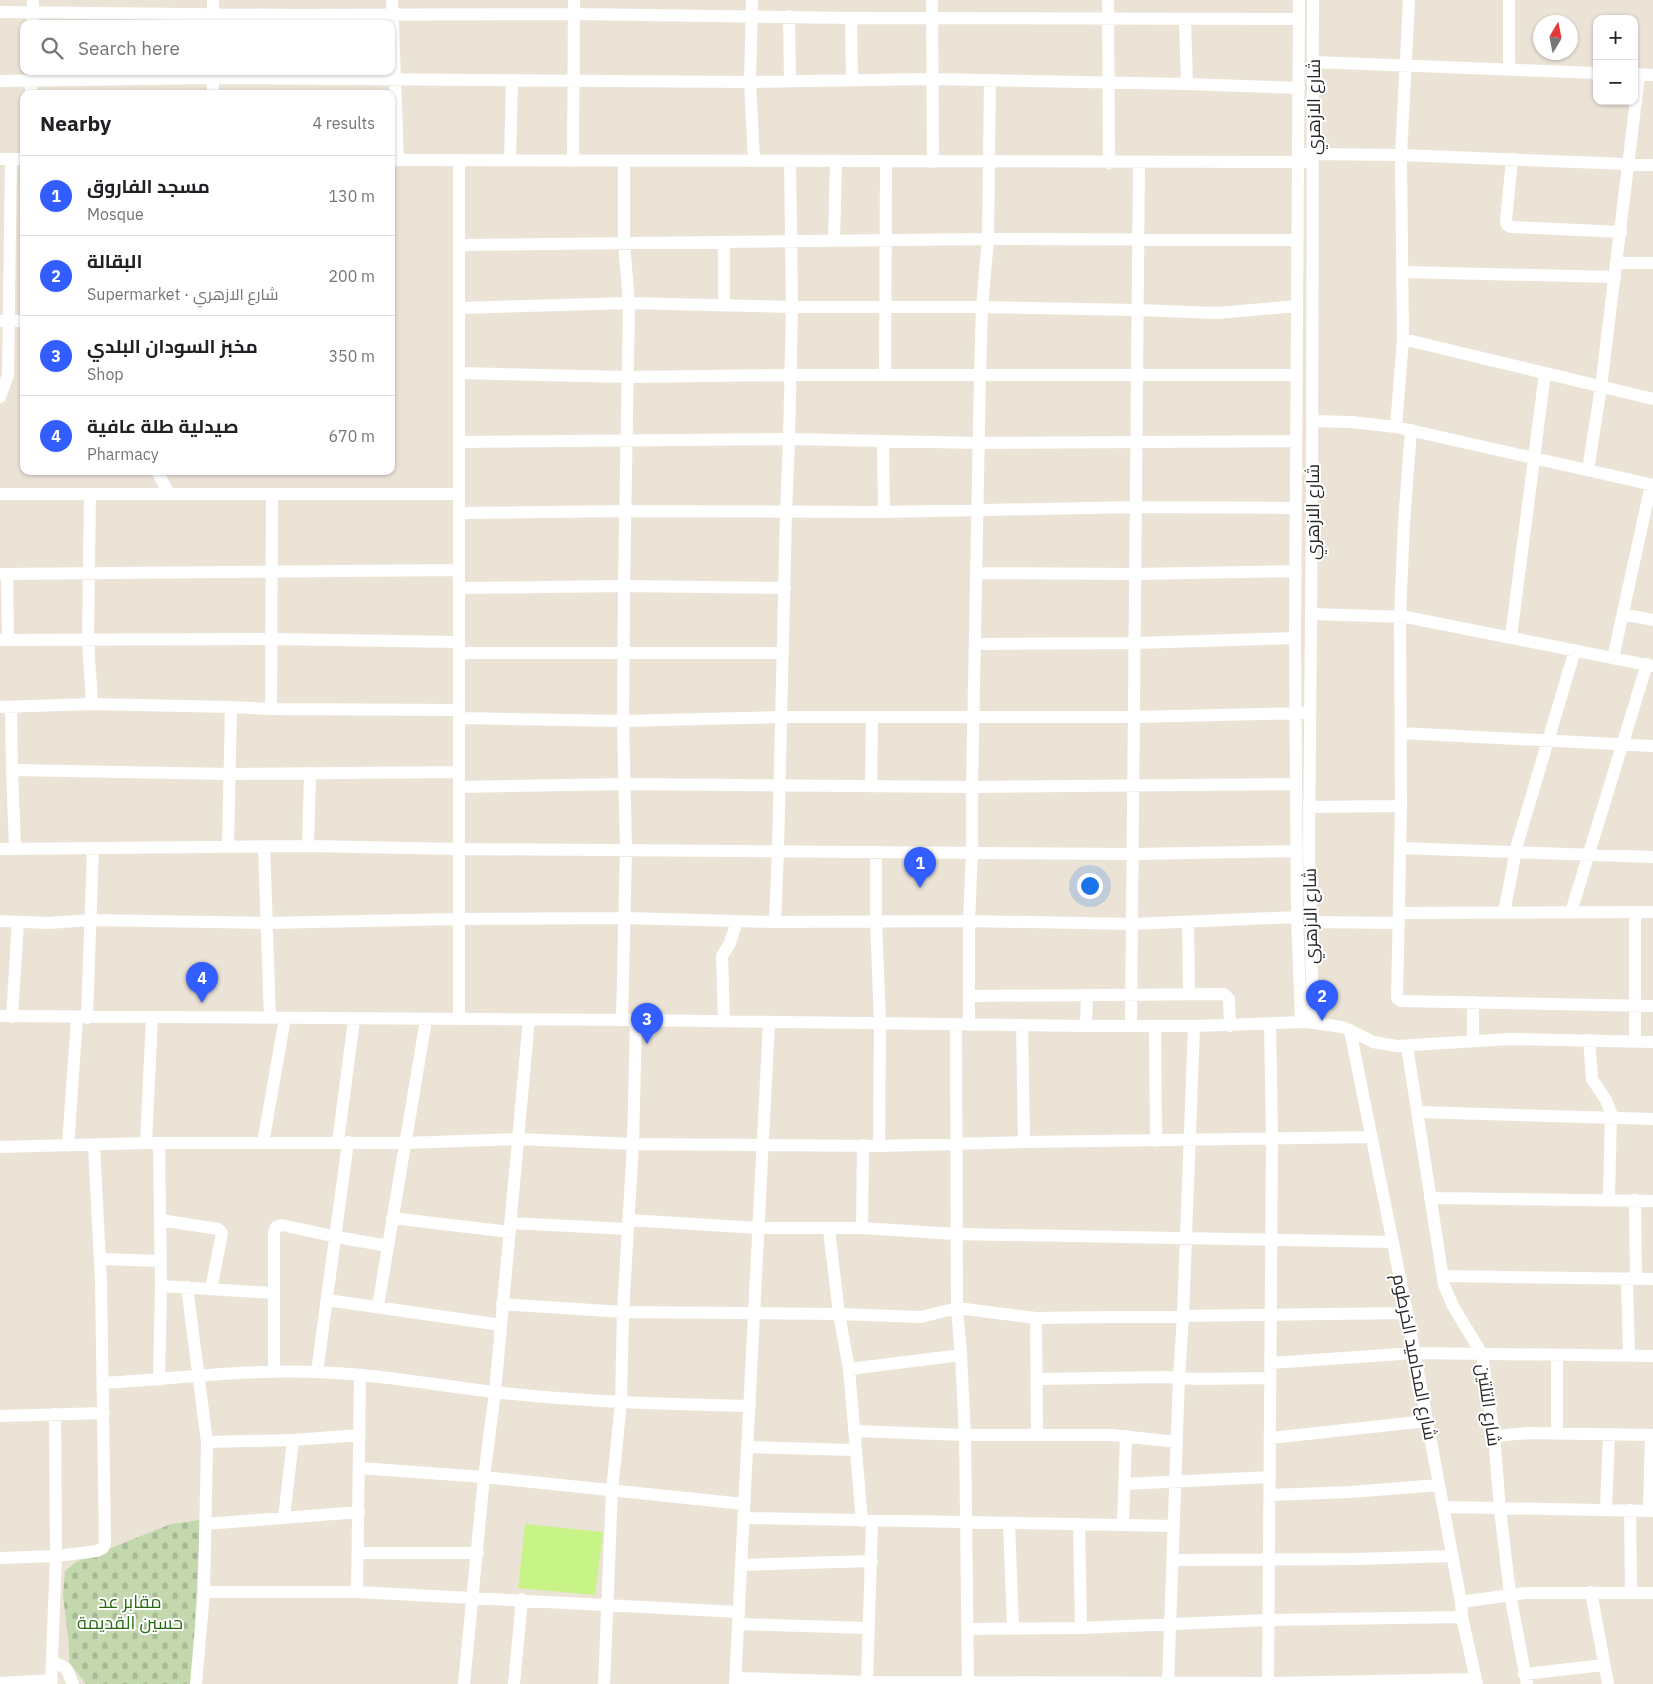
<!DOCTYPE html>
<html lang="en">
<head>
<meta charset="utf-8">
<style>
  body { margin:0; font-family:"IBM Plex Sans",Cairo,sans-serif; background:#f6f6f6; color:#202124 }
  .controls { position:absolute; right:15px; top:15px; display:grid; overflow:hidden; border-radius:10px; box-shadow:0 1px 4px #0004 }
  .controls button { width:45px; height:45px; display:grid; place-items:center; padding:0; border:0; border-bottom:1px solid #e0e0e0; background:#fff; color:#202124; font:25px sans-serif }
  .compass { position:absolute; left:1533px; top:15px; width:45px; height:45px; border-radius:50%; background:#fff; box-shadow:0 1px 4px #0004; rotate:10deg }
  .you { position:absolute; left:1089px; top:885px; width:18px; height:18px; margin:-12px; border:4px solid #fff; border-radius:50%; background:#1a73e8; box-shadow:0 0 0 8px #1a73e833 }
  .badge { display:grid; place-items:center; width:32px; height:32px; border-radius:50%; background:#325dff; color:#fff; font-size:16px; font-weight:700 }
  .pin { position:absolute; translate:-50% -41px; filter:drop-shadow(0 1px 2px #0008) }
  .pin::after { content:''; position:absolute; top:26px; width:18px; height:15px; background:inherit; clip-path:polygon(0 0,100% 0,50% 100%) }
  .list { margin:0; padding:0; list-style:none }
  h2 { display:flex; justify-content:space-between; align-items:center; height:65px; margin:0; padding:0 20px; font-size:21px }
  h2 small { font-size:16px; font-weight:400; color:#757577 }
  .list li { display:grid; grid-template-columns:32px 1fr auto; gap:15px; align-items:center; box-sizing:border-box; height:80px; padding:0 20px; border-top:1px solid #e0e0e0 }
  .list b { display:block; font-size:19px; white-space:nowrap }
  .list p { margin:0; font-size:16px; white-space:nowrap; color:#757577 }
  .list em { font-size:16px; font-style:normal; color:#757577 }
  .icon { flex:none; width:28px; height:28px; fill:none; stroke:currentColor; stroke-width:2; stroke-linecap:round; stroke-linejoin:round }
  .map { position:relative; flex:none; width:1653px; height:1684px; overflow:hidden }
  .search { position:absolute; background:#fff; box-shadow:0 1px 4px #0004; left:20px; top:20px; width:375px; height:55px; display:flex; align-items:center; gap:12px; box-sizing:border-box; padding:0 18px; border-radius:10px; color:#757577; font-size:19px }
  .panel { position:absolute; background:#fff; box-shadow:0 1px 4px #0004; left:20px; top:90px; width:375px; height:385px; border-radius:10px }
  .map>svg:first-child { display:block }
</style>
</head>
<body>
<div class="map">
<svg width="1653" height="1684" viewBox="0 0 1653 1684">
  <defs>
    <pattern id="cemetery-stones" width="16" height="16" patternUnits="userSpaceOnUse" patternTransform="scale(1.25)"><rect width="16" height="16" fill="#c3d8ad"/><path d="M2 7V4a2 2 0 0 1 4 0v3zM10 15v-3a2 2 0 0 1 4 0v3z" fill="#a8b995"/></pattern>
  </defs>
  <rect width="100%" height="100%" fill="#ece3d7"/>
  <!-- cemetery -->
  <path fill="url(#cemetery-stones)" d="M200,1520L195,1620L196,1648L191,1684H86L69,1662V1645L63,1595L65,1571L76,1562L171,1524Z"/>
  <!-- pitch -->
  <path fill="#c8f387" d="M525,1524L603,1532L595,1595L518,1588Z"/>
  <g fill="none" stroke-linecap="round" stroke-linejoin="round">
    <!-- minor -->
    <path stroke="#fff" stroke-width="12" d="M213,0V24
      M392,0L398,160
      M752,0L750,82L754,161
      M932,0L933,162
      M1108,0L1109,163
      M1299,0L1295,638L1297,917L1301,1022
      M1313,0L1312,499L1309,852L1313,1023
      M0,12L292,15L574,14L851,18L1299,19
      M789,16L790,81
      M851,18L852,80
      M1185,19L1187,84
      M33,24V0
      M1313,62L1597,73
      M1509,68V0
      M1634,74L1653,75
      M0,81L213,78L750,82L931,79L1187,84L1299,88
      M31,94L32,71
      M213,94V71
      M1306,154L1401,155L1653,165
      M0,159H24
      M1512,159L1506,221L1507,225L1511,227L1621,232
      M391,160L1306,162
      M459,160V1019
      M510,160L512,80
      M573,161L574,0
      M834,241L836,162
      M724,242V306
      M459,245L988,239L1298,240
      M1617,263H1653
      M1403,272L1615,277
      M459,308L629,303L792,307H982L1138,310L1217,313L1297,306
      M0,321H24
      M1403,339L1653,399
      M459,373L627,377L790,375H1297
      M885,375L886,162
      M0,397L8,375L11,159
      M1312,421L1351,422L1396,427L1653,485
      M1396,427L1403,339L1401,155L1409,0
      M1411,430L1404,522L1400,617L1401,806L1397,998L1401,1001L1653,1006
      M459,442L789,439L979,443L1296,441
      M883,442L884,512
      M1588,470L1601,387L1639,75
      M157,471L169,494
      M0,494H459
      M90,494L88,640L92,704
      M459,513L626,511L884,512L1136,507L1296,508
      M976,573L1135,574L1296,571
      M0,574L459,570
      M7,574L8,640
      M459,588L624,586L785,588
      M1311,614L1406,617L1653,666
      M1623,614L1653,620
      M1511,637L1545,373
      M0,640L271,639L459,642
      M975,644L1135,643L1295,638
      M459,653H783
      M1613,658L1651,485
      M0,707L92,704L231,707L271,709L459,710
      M11,707L12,770L15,849
      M271,709L272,494
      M459,718L623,721L781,717H1134L1302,713
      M1401,733L1653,746
      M12,770L230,774L459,772
      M871,786L872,717
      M459,787L625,784L972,787L1296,784
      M1309,807L1401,806
      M228,846L231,707
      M264,846L270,1018
      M308,846L310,773
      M1400,848L1653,857
      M0,849L308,846L459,849L1133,854L1297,851
      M876,852V921L880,1023L879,1146
      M1571,912L1647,664
      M1635,912V1042
      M1400,913L1653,912
      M1504,913L1517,845L1575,650
      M0,921L48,923L90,920L266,923L459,919L624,918L775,922L969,921L1132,924L1297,917
      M775,922L778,851L786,512L789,439L792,307L790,161
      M1188,922L1189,994
      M1310,922L1399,923
      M969,996L1224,994L1229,999L1230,1026
      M1473,1002V1041
      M0,1016L636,1020L1086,1026H1194L1307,1022L1342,1027L1350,1030L1373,1042L1397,1046L1510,1039L1653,1042
      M12,1017L18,922
      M87,1018L93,848
      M622,1020L626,849L623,721L624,586L629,303L624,243V161
      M724,1021L722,956L730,943L737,921
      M956,1025L957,1308L961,1355L965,1435L968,1684
      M969,1025V921L972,853V787L980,375L982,307L988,239L990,80
      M1022,1025L1024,1142
      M1086,1026L1087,995
      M1131,1026L1139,163
      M1155,1026L1156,1141
      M1350,1030L1407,1313L1461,1602L1462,1617L1477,1684
      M1589,1040L1592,1079L1606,1100L1611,1113L1609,1199
      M1407,1046L1444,1285L1453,1306L1482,1354L1494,1436L1500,1509L1510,1594L1527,1684
      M1418,1112L1653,1119
      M338,1142L354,1020
      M146,1143L152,1017
      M159,1143L161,1286L159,1380
      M263,1143L285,1018
      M68,1146L77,1018
      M0,1147L146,1143H406L518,1139L633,1144L879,1146L1024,1142L1372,1137
      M1430,1198L1653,1201
      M1635,1200L1636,1279
      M392,1218L510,1232
      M160,1220L218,1229L222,1233L211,1289
      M628,1220L759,1228H862L956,1234L1393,1242
      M511,1223L628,1229
      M862,1228L863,1145
      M829,1230L839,1314L849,1369L862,1521
      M100,1259L161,1261
      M1443,1276L1653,1279
      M1627,1279L1629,1356
      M161,1286L273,1293
      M187,1287L207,1442L204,1592L196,1684
      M327,1300L501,1325
      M502,1304L623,1312L839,1314L921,1317L957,1308L1036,1318L1407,1313
      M378,1306L426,1020
      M1036,1318L1037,1435
      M1270,1363L1415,1353L1653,1356
      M849,1369L961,1355
      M274,1371V1233L276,1227L282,1225L337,1237L388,1246
      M317,1372L348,1142
      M1037,1379L1163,1377L1197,1379L1270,1378
      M103,1383C174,1379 246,1369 317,1372C376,1374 435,1385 494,1392C579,1402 664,1404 750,1406
      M0,1416L104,1413
      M854,1431L965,1435H1111L1177,1442
      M1557,1433V1355
      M1494,1436L1528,1433L1653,1435
      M1270,1438L1427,1421
      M207,1442L293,1440L360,1435
      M747,1447L855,1450
      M360,1468L484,1477L744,1504
      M1124,1484L1270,1477
      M1270,1495L1351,1492L1439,1485
      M1443,1507L1653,1511
      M1606,1509L1609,1434
      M1630,1510L1631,1592
      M1649,1510L1651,1435
      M284,1518L293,1440
      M744,1518L1174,1526
      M1009,1523L1013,1629
      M206,1524L359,1512
      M1079,1524L1081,1628
      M1123,1525L1126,1436
      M358,1553H478
      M0,1558L56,1556L97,1551L103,1548L105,1543L101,1282L94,1145
      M1172,1560L1357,1559L1452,1556
      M741,1565L872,1561
      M204,1592H357L739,1612
      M357,1592L360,1375
      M1591,1592L1608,1684
      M1461,1602L1524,1593H1653
      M738,1624L868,1628
      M967,1629L1081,1628L1268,1620L1462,1617
      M52,1662C71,1669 65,1668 73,1684
      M1524,1674L1604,1665
      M736,1678L867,1682L1268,1683L1476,1679
      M867,1682L872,1521
      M0,1683L52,1680
      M51,1684L56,1556L55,1414
      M464,1684L484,1477L495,1392L529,1019
      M514,1684L522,1599
      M604,1684L612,1491L621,1402L623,1312L633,1144L636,1020
      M735,1684L769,1022
      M1168,1684L1179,1378L1183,1316L1194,1026
      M1268,1684L1272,1138L1270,1025"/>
  </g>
  <g text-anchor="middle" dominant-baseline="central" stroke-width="4" stroke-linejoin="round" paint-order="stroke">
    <!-- street labels -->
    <g font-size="18" fill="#282828" stroke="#fff">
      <text transform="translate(1313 107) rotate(-90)">شارع الازهري</text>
      <text transform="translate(1312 512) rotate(-90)">شارع الازهري</text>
      <text transform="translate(1310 916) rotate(-91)">شارع الازهري</text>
      <text transform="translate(1415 1357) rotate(79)">شارع المحاميد الخرطوم</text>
      <text transform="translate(1489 1405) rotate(82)">شارع التلتين</text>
    </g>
    <!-- park labels -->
    <g font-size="18" fill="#266b11" stroke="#fff">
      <text x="130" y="1601">مقابر عد<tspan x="130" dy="21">حسين القديمة</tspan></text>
    </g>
  </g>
</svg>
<div class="controls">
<button>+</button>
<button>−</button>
</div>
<svg class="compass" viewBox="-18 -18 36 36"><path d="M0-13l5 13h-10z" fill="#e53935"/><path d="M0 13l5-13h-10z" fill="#757577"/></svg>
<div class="you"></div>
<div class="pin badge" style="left:920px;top:888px">1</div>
<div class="pin badge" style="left:1322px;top:1021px">2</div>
<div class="pin badge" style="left:647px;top:1044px">3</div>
<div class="pin badge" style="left:202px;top:1003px">4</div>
<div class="search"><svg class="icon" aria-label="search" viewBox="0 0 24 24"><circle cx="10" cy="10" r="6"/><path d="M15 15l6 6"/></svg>Search here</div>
<section class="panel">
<h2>Nearby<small>4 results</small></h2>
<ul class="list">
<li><span class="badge">1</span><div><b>مسجد الفاروق</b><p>Mosque</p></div><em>130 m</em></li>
<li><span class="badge">2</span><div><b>البقالة</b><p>Supermarket · شارع الازهري</p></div><em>200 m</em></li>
<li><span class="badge">3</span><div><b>مخبز السودان البلدي</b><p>Shop</p></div><em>350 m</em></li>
<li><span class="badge">4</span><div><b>صيدلية طلة عافية</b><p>Pharmacy</p></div><em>670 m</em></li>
</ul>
</section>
</div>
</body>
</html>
